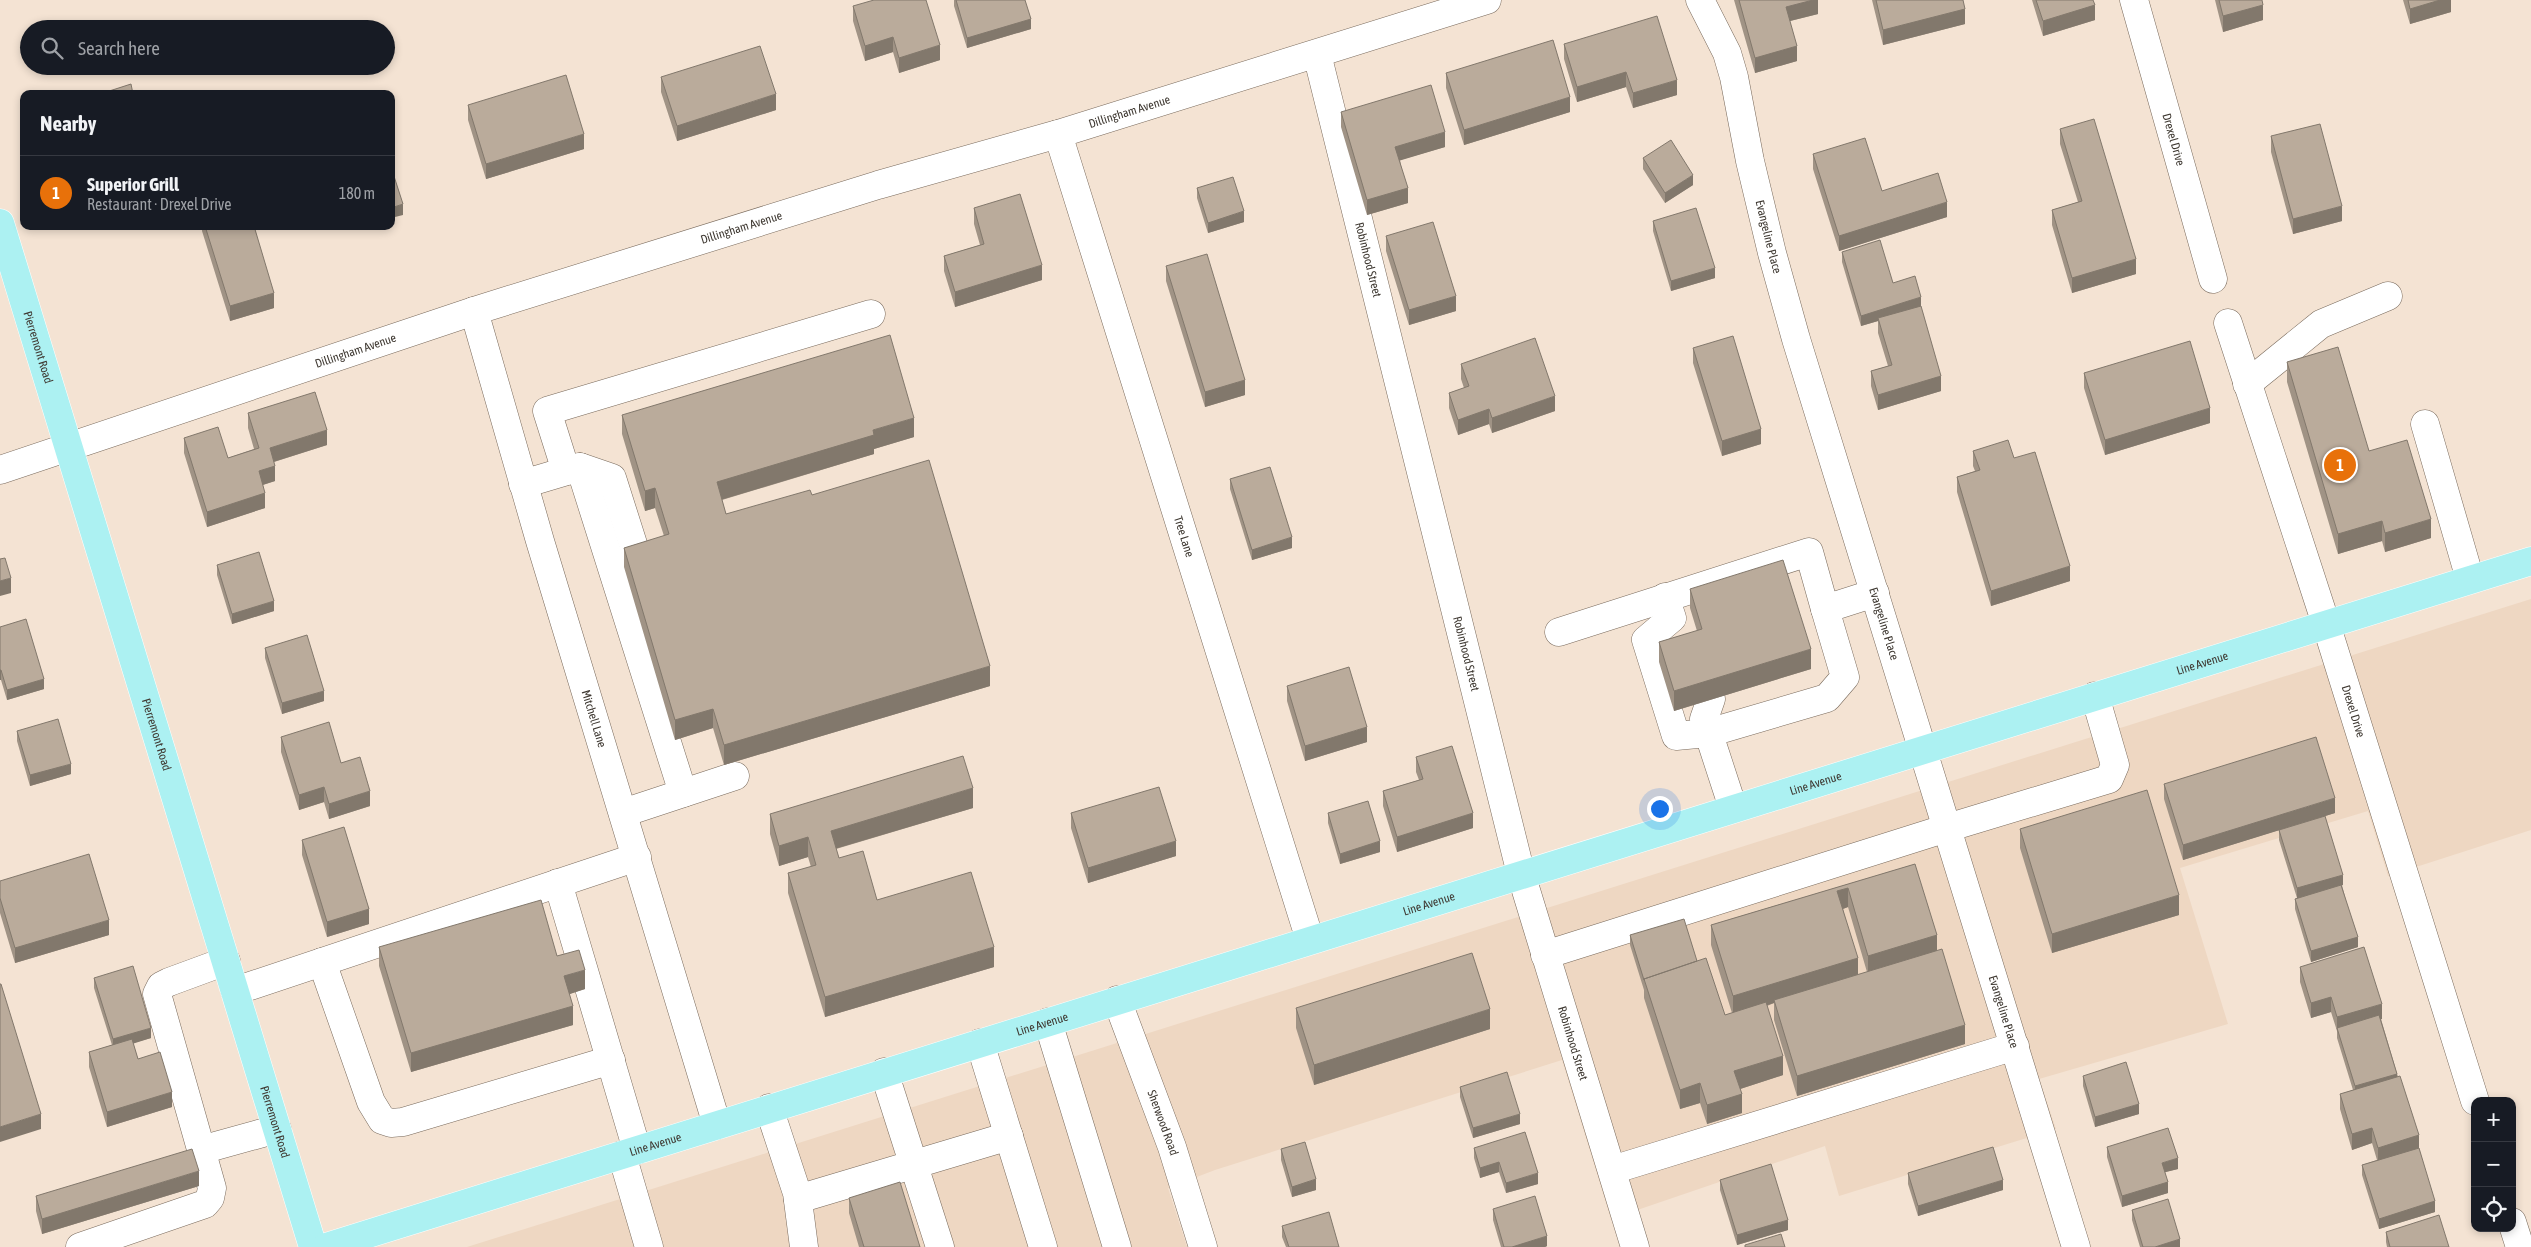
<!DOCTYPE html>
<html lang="en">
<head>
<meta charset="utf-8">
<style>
  body { margin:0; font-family:"Asap Condensed",sans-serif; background:#20242c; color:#f1f3f6 }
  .controls { position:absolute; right:15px; bottom:15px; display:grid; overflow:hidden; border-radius:10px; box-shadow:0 2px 8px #0003 }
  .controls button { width:45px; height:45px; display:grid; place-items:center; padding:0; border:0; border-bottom:1px solid #363941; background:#171b24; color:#f1f3f6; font:25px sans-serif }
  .you { position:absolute; left:1659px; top:808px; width:18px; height:18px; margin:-12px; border:4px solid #fff; border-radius:50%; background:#1a73e8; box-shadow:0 0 0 8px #1a73e833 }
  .badge { display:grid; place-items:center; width:32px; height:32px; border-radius:50%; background:#92b5b8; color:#fff; font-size:16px; font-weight:700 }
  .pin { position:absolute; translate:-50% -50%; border:2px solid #fff; box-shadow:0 1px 5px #0006 }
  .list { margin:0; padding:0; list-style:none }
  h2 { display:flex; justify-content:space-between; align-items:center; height:65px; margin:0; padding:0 20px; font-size:21px }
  h2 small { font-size:16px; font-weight:400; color:#9ea1a6 }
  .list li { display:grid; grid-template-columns:32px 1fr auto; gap:15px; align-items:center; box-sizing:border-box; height:75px; padding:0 20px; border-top:1px solid #363941 }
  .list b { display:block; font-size:19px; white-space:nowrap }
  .list p { margin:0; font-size:16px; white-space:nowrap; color:#9ea1a6 }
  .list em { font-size:16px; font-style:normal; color:#9ea1a6 }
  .icon { flex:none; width:28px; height:28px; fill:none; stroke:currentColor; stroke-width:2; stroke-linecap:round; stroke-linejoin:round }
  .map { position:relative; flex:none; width:2531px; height:1247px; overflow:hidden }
  .search { position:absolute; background:#171b24; box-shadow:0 2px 8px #0003; left:20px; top:20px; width:375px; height:55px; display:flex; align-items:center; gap:12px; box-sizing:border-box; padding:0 18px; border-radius:28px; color:#9ea1a6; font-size:19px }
  .panel { position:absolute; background:#171b24; box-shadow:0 2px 8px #0003; left:20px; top:90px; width:375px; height:140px; border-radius:10px }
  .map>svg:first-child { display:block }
</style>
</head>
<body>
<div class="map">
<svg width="2531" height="1247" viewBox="0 0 2531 1247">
  <rect width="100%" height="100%" fill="#f4e3d3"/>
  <!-- built -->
  <path fill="#eed7c2" d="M2531,599V830L2388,876L2368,811L2180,868L2228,1024L2039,1079L2056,1129L1839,1196L1825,1146L1611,1219L1562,1060L1215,1170L1168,1188L1187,1247H467Z"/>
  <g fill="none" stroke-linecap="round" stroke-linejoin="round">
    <defs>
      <g id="minor">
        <path id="s1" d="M1700,0L1727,53L1734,77L1750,161L1772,253L1796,339L2076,1247"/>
        <path id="s2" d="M2134,0L2213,279"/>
        <path id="s3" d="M1317,54L1521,874L1635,1247"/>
        <path id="s4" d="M1058,134L1310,940"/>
        <path id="s5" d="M474,311L540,541L717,1125"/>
        <path id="s6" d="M2228,323L2326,624L2475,1101"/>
        <path d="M2247,384L2321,324L2388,296"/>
        <path d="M2425,424L2470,579"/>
        <path d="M580,467L612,478L639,563"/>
        <path id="s7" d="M0,470L474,311L878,185L1058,134L1487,0"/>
        <path d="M566,471L547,411L871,314"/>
        <path d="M523,484L580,467L683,793"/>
        <path d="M1665,597L1672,618L1646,640L1676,736L1708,733L1827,698L1845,677L1825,609"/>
        <path d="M1559,632L1809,552L1825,609L1875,593"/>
        <path d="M1711,699L1704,719L1733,808"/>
        <path d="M623,813L735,776"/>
        <path d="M558,883L637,1150"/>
        <path d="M1545,955L1947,828L2109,779L2115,765L2095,696"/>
        <path d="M322,962L371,1102L382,1120L391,1123L403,1122L611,1060"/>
        <path d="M235,991L637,857"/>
        <path id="s8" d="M1117,1000L1172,1147L1203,1247"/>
        <path d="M1048,1022L1117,1247"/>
        <path d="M980,1043L1043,1247"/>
        <path d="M884,1072L940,1247"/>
        <path d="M769,1108L797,1193L804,1247"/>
        <path d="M201,1150L277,1129"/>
        <path d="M622,1155L649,1247"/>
        <path d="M1612,1170L2015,1046"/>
        <path d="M798,1199L1009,1136"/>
        <path d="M2512,1222L2520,1247"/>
        <path d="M80,1247L205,1204L210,1198L212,1188L157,994L161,986L169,982L226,961"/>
      </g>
      <g id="major">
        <path id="s9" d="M0,223L313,1247"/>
        <path id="s10" d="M326,1247L2531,561"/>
      </g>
    </defs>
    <!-- minor casing -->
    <use href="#minor" stroke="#796a5c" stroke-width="29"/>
    <!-- major casing -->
    <use href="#major" stroke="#fff" stroke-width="29"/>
    <!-- minor -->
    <use href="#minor" stroke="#fff" stroke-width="28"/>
    <!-- major -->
    <use href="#major" stroke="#acf1f2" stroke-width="28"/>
  </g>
  <!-- wall -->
  <path fill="#a09385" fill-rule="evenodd" d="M954,0H1025L1031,29L967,48L954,6Z
    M1734,0H1818V14L1790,21L1797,61L1755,73Z
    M1872,0H1963L1965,24L1883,45Z
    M2032,0H2093L2095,20L2043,36Z
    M2215,0H2262L2263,20L2223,32Z
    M2403,0H2451V12L2410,24Z
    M853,6L940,60L899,73L893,52L865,61L853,21Z
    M1564,44L1677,95L1633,108L1626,87L1577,102L1564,59Z
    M1446,73L1570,112L1464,145L1446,88Z
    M661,77L776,110L677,141L661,92Z
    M468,105L584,149L486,179L468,120Z
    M1341,112L1445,147L1400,160L1408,203L1367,215L1341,127Z
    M2060,129L2136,274L2072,293L2052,225V210L2078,202L2060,144Z
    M2271,136L2342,221L2293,234L2271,152Z
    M1813,154L1882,191L1947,217L1839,251L1813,169Z
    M1643,158L1693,185L1665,203L1643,169Z
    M1197,188L1244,222L1208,233L1197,198Z
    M974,208L1042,280L955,307L944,271V256L980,245L974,224Z
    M1653,221L1715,278L1671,291L1653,231Z
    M202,226H254L274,308L230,321L202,231Z
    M1386,236L1456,311L1409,325L1386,251Z
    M1842,252L1893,283L1921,307L1941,391L1878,410L1871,386V371L1888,366L1878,333V321L1861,326L1842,262Z
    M1166,266L1245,395L1205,407L1166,281Z
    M1693,348L1761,444L1722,456L1693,363Z
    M2287,362L2369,451L2431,538L2385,552L2382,541L2338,554L2287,382Z
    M1461,364L1555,411L1492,433L1489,424L1458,435L1449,408V393L1464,388L1461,379Z
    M2084,373L2210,423L2105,455L2084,388Z
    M248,413L327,445L274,462L275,481L263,485L265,508L207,527L184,453V438L228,458L254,449L248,428Z
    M622,415L914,437L874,449V454L722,500L726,514L812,495L990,686L724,765L713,728L675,740L624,567V548L664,536L655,508L645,511L622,434Z
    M1973,451L2014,458L2070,581L1991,606L1957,492V477L1975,471L1973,466Z
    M1230,479L1292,548L1252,560L1230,489Z
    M217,565L274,611L232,624L217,575Z
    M1690,589L1811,669L1674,711L1659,662V642L1697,631L1690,608Z
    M0,627L44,689L7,700L1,680H0Z
    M265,648L324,701L282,714L265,658Z
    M1287,686L1367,742L1305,761L1287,701Z
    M17,731L71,774L30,786L17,741Z
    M281,737L341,763L370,806L329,819L324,802L299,810L281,752Z
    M1416,757L1473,828L1397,852L1383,806V791L1419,780L1416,772Z
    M2164,784L2335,813L2325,816L2343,885H2342L2358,947L2311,962L2295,909V899L2297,898L2279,840V830L2183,860L2164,799Z
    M973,808L836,849L839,858L877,900L994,967L825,1017L788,893V873L811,867L808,857L779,866L770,834V814Z
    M1071,813L1176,856L1088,883L1071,828Z
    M1328,813L1380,852L1340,864L1328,823Z
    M2020,829L2179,915L2052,953L2020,848Z
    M302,840L369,924L327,937L302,855Z
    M1915,864L1937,951L1965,1044L1797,1096L1774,1020V1003L1767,1006L1783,1075L1740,1089L1742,1113L1707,1124L1700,1103L1680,1109L1644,998V990L1630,945V935L1697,961L1725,1015L1732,1013L1711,945V925ZM1848,907L1867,972L1858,975L1843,909Z
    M0,881L109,935L15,963L0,913Z
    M379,947L557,956L585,989L569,994L573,1025L411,1072L379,966Z
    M2300,967L2382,1019H2381L2419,1148L2435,1212L2379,1229L2362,1175V1165L2377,1160L2372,1143L2352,1150L2340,1109V1094L2353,1090L2337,1038V1031L2331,1012L2311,1018L2300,982Z
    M94,978L151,1038L133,1043L138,1059L172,1107L107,1127L89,1067V1052L112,1045L94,988Z
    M1296,1008L1490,1029L1314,1085L1296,1028Z
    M2083,1076L2139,1114L2095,1127L2083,1086Z
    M1460,1087L1520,1124L1473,1138L1460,1097Z
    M2107,1147L2178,1169L2165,1172L2168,1193L2122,1207L2107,1157Z
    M1474,1148L1538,1184L1506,1193L1499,1172L1480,1178L1474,1158Z
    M1281,1149L1316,1190L1292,1197L1281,1160Z
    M1908,1173L2003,1190L1918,1216L1908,1184Z
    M1720,1180L1788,1230L1737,1245L1720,1190Z
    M199,1186L42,1234L36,1211V1196Z
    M849,1198L920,1247H859L849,1213Z
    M1493,1209L1547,1246L1545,1247H1501L1493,1220Z
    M2132,1210L2180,1247H2140L2132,1220Z
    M1282,1226L1339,1247H1286L1282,1237Z
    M2386,1232L2449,1247H2387L2386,1242Z"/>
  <!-- shaded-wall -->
  <path fill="#82786c" d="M1813,0H1818V14L1786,22V7Z
    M2440,0H2451V12L2410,24V9Z
    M2095,5V20L2043,36V21Z
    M2263,5V20L2223,32V16Z
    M1965,9V24L1883,45V30Z
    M1031,19V29L967,48V38Z
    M893,37V52L865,61V46Z
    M940,45V60L899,73V58Z
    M1797,46V61L1755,73V58Z
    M1626,72V87L1577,102V87Z
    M1677,80V95L1633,108V93Z
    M776,94V110L677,141V126Z
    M1570,97V112L1464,145V130Z
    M1445,132V147L1395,162V147Z
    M584,134V149L486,179V164Z
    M1693,175V185L1665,203V193Z
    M1408,188V203L1367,215V200Z
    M1947,202V217L1839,251V236Z
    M403,204V215L391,218V208Z
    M2342,206V221L2293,234V219Z
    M1244,211V222L1208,233V223Z
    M352,226H364L352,230Z
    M2136,259V274L2072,293V278Z
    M1042,265V280L955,307V292Z
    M1715,268V278L1671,291V281Z
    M274,293V308L230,321V306Z
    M1456,296V311L1409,325V310Z
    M1921,297V308L1878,318V321L1861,326V316Z
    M1941,376V391L1878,410V395Z
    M1245,380V395L1205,407V392Z
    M1555,396V411L1492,433V418Z
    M2210,408V423L2105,455V440Z
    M1489,409V424L1458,435V420Z
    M914,418V437L874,449V454L717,501V482L873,430Z
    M1761,429V444L1722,456V441Z
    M327,430V445L270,463V448Z
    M275,466V481L259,486V471Z
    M655,488V508L645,511V491Z
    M265,493V508L207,527V512Z
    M2431,519V538L2385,552V533Z
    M2382,521V541L2338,554V534Z
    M1292,537V548L1252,560V550Z
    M2070,566V581L1991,606V591Z
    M11,578V593L0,596V581Z
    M274,601V611L232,624V614Z
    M1811,649V669L1674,711V691Z
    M990,666V686L724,765V745Z
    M0,670H1V680H0Z
    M44,679V689L7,700V690Z
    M324,691V701L282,714V703Z
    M713,709V728L675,740V720Z
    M1367,727V742L1305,761V746Z
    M71,764V774L30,786V775Z
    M324,787V802L299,810V795Z
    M973,788V808L831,850V831Z
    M370,791V806L329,819V804Z
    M2335,798V813L2183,860V845Z
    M1473,813V828L1397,852V837Z
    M808,837V857L779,866V846Z
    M1176,841V856L1088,883V868Z
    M1380,841V852L1340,864V854Z
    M2343,875V885L2297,899V888Z
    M1848,888V907L1837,911V891Z
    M2179,895V915L2052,953V934Z
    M369,909V924L327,937V922Z
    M109,920V935L15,963V948Z
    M1937,935V955L1868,976V956Z
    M2358,937V947L2311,962V951Z
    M994,947V967L825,1017V997Z
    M1858,958V978L1774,1000V1003L1733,1016V996Z
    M585,970V989L564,996V976Z
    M2331,997V1012L2311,1018V1003Z
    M2382,1004V1019L2338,1032L2337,1029V1017Z
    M573,1006V1025L411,1072V1053Z
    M1490,1009V1029L1314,1085V1065Z
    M1965,1025V1044L1797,1096V1076Z
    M151,1028V1038L113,1050V1039Z
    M1783,1056V1075L1734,1091V1071Z
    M2397,1074V1084L2355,1097V1086Z
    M1700,1083V1103L1680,1109V1090Z
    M172,1092V1107L107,1127V1112Z
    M1742,1094V1113L1707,1124V1105Z
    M2139,1104V1114L2095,1127V1117Z
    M41,1114V1129L0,1142V1127Z
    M1520,1114V1124L1473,1138V1128Z
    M2372,1128V1143L2352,1150V1134Z
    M2419,1135V1150L2378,1163V1148Z
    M2178,1158V1169L2162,1173V1163Z
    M1499,1162V1172L1480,1178V1168Z
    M199,1171V1186L42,1234V1219Z
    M1538,1173V1184L1506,1193V1183Z
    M1316,1179V1190L1292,1197V1187Z
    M2003,1180V1190L1918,1216V1206Z
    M2168,1182V1193L2122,1207V1196Z
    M2435,1201V1212L2379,1229V1219Z
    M1788,1220V1230L1737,1245V1235Z
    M1547,1236V1246L1545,1247H1512Z
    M2180,1239V1247H2155Z"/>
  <!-- building -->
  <path fill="#baab9b" stroke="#82786c" d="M874,0H926L940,45L899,58L893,37L865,46L853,6Z
    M956,0H1025L1031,19L967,38Z
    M1739,0H1813L1786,7L1797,46L1755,58Z
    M1876,0H1963L1965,9L1883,30Z
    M2036,0H2093L2095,5L2043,21Z
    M2219,0H2262L2263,5L2223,16Z
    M2408,0H2440L2410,9Z
    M1657,16L1677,80L1633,93L1626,72L1577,87L1564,44Z
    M1553,40L1570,97L1464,130L1446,73Z
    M760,46L776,94L677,126L661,77Z
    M566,75L584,134L486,164L468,105Z
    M131,84L133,94H100Z
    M1431,85L1445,132L1395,147L1408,188L1367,200L1341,112Z
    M2094,119L2136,259L2072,278L2052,210L2082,201L2060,129Z
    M2320,124L2342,206L2293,219L2271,136Z
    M1865,138L1882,191L1938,173L1947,202L1839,236L1813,154Z
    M1671,140L1693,175L1665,193L1643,158Z
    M391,167L403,204L391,208Z
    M1233,177L1244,211L1208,223L1197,188Z
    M1020,194L1042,265L955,292L944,256L984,244L974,208Z
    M1696,208L1715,268L1671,281L1653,221Z
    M1433,222L1456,296L1409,310L1386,236Z
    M205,226H254L274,293L230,306Z
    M1880,240L1893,283L1915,276L1921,297L1861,316L1842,252Z
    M1207,254L1245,380L1205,392L1166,266Z
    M1921,306L1941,376L1878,395L1871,371L1892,365L1878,318Z
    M890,335L914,418L873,430L874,435L717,482L726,514L810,490L812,495L929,460L990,666L724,745L713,709L675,720L624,548L669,534L655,488L645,491L622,415Z
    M1733,336L1761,429L1722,441L1693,348Z
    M1535,338L1555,396L1492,418L1489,409L1458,420L1449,393L1469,386L1461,364Z
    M2190,341L2210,408L2105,440L2084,373Z
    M2338,347L2369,451L2407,440L2431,519L2385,533L2382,521L2338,534L2287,362Z
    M315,392L327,430L270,448L275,466L259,471L265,493L207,512L184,438L218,427L228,458L259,448L248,413Z
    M2008,440L2014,458L2035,452L2070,566L1991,591L1957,477L1980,470L1973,451Z
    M1270,467L1292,537L1252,550L1230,479Z
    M259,552L274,601L232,614L217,565Z
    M5,558L11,578L0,581V559Z
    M1783,560L1811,649L1674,691L1659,642L1702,629L1690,589Z
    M26,619L44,679L7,690L1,670H0V627Z
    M307,635L324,691L282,703L265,648Z
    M1349,667L1367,727L1305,746L1287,686Z
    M58,719L71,764L30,775L17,731Z
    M329,722L341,763L360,757L370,791L329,804L324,787L299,795L281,737Z
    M2316,737L2335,798L2183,845L2164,784Z
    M1452,746L1473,813L1397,837L1383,791L1423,779L1416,757Z
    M963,756L973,788L831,831L839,858L863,851L877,900L971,872L994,947L825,997L788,873L816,865L808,837L779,846L770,814Z
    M1159,787L1176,841L1088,868L1071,813Z
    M2147,790L2179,895L2052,934L2020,829Z
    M1368,801L1380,841L1340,854L1328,813Z
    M2325,816L2343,875L2297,888L2279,830Z
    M344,827L369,909L327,922L302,840Z
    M89,854L109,920L15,948L0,898V881Z
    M1915,864L1937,935L1868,956L1848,888L1837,891L1858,958L1733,996L1711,925Z
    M2341,885L2358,937L2311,951L2295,899Z
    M541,900L557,956L579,950L585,970L564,976L573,1006L411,1053L379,947Z
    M1684,919L1697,961L1644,979V980L1630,935Z
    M2364,947L2382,1004L2337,1017L2331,997L2311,1003L2300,967Z
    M1942,949L1965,1025L1797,1076L1774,1000Z
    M1472,953L1490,1009L1314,1065L1296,1008Z
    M1706,958L1725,1015L1766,1002L1783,1056L1734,1071L1742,1094L1707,1105L1700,1083L1680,1090L1644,979Z
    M133,966L151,1028L113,1039L94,978Z
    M0,984H1L41,1114L0,1127Z
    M2379,1015L2397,1074L2355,1086L2337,1028Z
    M132,1039L138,1059L160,1052L172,1092L107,1112L89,1052Z
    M2126,1062L2139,1104L2095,1117L2083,1076Z
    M1507,1072L1520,1114L1473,1128L1460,1087Z
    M2400,1076L2419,1135L2378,1148L2372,1128L2352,1134L2340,1094Z
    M2168,1128L2178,1158L2162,1163L2168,1182L2122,1196L2107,1147Z
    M1525,1132L1538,1173L1506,1183L1499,1162L1480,1168L1474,1148Z
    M1305,1142L1316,1179L1292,1187L1281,1149Z
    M1993,1147L2003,1180L1918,1206L1908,1173Z
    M2419,1148L2435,1201L2379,1219L2362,1165Z
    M192,1149L199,1171L42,1219L36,1196Z
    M1771,1164L1788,1220L1737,1235L1720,1180Z
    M900,1182L920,1247H864L849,1198Z
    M1535,1196L1547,1236L1512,1247H1504L1493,1209Z
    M2168,1199L2180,1239L2155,1247H2143L2132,1210Z
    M1329,1212L1339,1247H1289L1282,1226Z
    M2439,1215L2449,1247H2390L2386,1232Z
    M1781,1234L1785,1247H1745V1245Z"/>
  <g text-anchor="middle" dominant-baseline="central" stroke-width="5" stroke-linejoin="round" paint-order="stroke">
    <!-- street labels -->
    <g font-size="12" fill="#3f3932" stroke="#f4e3d3">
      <text stroke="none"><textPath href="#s7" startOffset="1185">Dillingham Avenue</textPath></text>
      <text stroke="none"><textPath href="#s2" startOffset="145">Drexel Drive</textPath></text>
      <text stroke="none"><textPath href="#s7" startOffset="780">Dillingham Avenue</textPath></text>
      <text stroke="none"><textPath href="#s1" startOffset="248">Evangeline Place</textPath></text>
      <text stroke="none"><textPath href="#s3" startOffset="212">Robinhood Street</textPath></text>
      <text stroke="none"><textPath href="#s9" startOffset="130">Pierremont Road</textPath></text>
      <text stroke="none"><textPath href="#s7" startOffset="375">Dillingham Avenue</textPath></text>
      <text stroke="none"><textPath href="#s4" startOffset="422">Tree Lane</textPath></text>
      <text stroke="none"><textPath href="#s1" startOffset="652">Evangeline Place</textPath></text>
      <text stroke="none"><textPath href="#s3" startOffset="618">Robinhood Street</textPath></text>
      <text stroke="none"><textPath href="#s10" startOffset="1965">Line Avenue</textPath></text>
      <text stroke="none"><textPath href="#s6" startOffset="408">Drexel Drive</textPath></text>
      <text stroke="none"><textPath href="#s5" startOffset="425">Mitchell Lane</textPath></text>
      <text stroke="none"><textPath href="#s9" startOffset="535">Pierremont Road</textPath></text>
      <text stroke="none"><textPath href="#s10" startOffset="1560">Line Avenue</textPath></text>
      <text stroke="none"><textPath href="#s10" startOffset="1155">Line Avenue</textPath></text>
      <text stroke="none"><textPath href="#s1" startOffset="1058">Evangeline Place</textPath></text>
      <text stroke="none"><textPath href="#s10" startOffset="750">Line Avenue</textPath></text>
      <text stroke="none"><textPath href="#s3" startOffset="1022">Robinhood Street</textPath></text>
      <text stroke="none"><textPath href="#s9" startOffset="940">Pierremont Road</textPath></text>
      <text stroke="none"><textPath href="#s8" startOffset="131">Sherwood Road</textPath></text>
      <text stroke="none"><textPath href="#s10" startOffset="345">Line Avenue</textPath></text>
    </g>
  </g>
</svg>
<div class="controls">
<button>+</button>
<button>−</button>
<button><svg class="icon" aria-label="locate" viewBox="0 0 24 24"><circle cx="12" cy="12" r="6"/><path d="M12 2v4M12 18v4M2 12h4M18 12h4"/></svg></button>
</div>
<div class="you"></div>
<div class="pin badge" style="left:2340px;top:465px;background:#e8710a">1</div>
<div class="search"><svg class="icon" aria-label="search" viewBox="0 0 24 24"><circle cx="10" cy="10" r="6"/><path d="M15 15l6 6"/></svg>Search here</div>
<section class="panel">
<h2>Nearby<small></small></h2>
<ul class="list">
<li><span class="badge" style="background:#e8710a">1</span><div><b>Superior Grill</b><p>Restaurant · Drexel Drive</p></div><em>180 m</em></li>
</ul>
</section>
</div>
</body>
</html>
